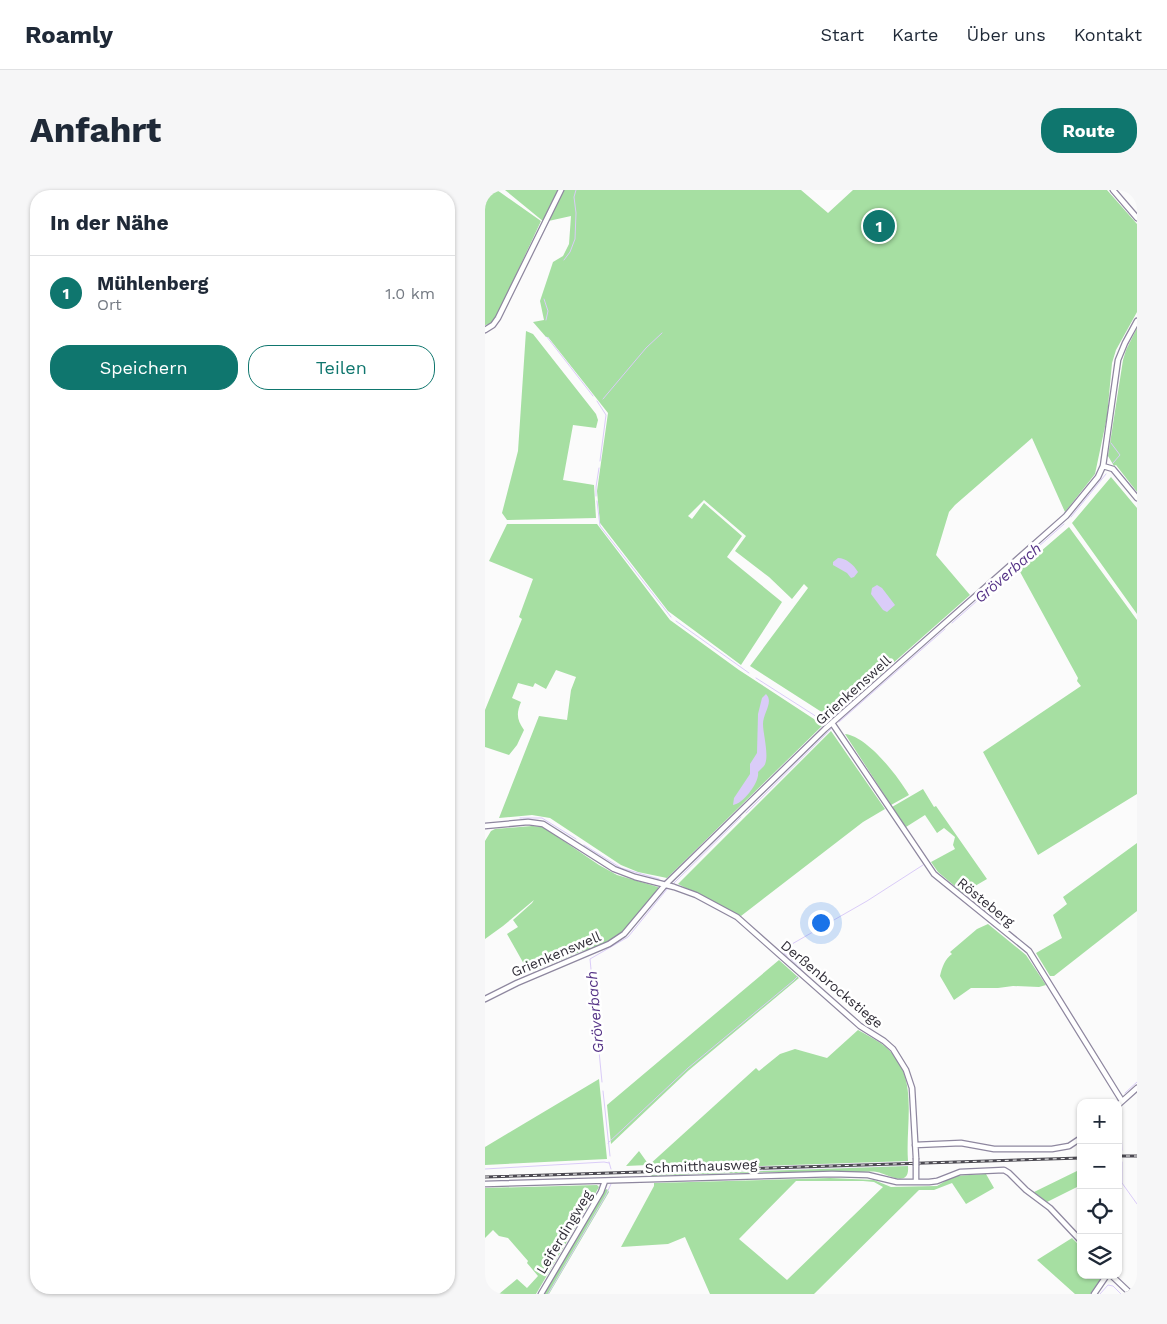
<!DOCTYPE html>
<html lang="de">
<head>
<meta charset="utf-8">
<style>
  body { margin:0; font-family:"Work Sans",sans-serif; background:#f6f6f7; color:#1f2937 }
  .controls { position:absolute; right:15px; bottom:15px; display:grid; overflow:hidden; border-radius:10px; box-shadow:0 1px 4px #0004 }
  .controls button { width:45px; height:45px; display:grid; place-items:center; padding:0; border:0; border-bottom:1px solid #e0e1e3; background:#fff; color:#1f2937; font:25px sans-serif }
  .you { position:absolute; left:335px; top:732px; width:18px; height:18px; margin:-12px; border:4px solid #fff; border-radius:50%; background:#1a73e8; box-shadow:0 0 0 8px #1a73e833 }
  .badge { display:grid; place-items:center; width:32px; height:32px; border-radius:50%; background:#0f766e; color:#fff; font-size:16px; font-weight:700 }
  .pin { position:absolute; translate:-50% -50%; border:2px solid #fff; box-shadow:0 1px 5px #0006 }
  .list { margin:0; padding:0; list-style:none }
  h2 { display:flex; justify-content:space-between; align-items:center; height:65px; margin:0; padding:0 20px; font-size:21px }
  h2 small { font-size:16px; font-weight:400; color:#747a83 }
  .list li { display:grid; grid-template-columns:32px 1fr auto; gap:15px; align-items:center; box-sizing:border-box; height:75px; padding:0 20px; border-top:1px solid #e0e1e3 }
  .list b { display:block; font-size:19px; white-space:nowrap }
  .list p { margin:0; font-size:16px; white-space:nowrap; color:#747a83 }
  .list em { font-size:16px; font-style:normal; color:#747a83 }
  .actions { display:flex; gap:10px; padding:15px 20px }
  .actions a { flex:1; padding:11px 0; border:1px solid #0f766e; border-radius:20px; text-align:center; font-size:18px; color:#0f766e }
  .actions .main { background:#0f766e; color:#fff }
  .icon { flex:none; width:28px; height:28px; fill:none; stroke:currentColor; stroke-width:2; stroke-linecap:round; stroke-linejoin:round }
  .map { position:relative; flex:none; width:652px; height:1104px; overflow:hidden; border-radius:20px }
  header { display:flex; align-items:center; gap:30px; box-sizing:border-box; height:70px; padding:0 25px; background:#fff; border-bottom:1px solid #e0e1e3 }
  header strong { font-size:24px }
  nav { display:flex; gap:28px; margin-inline-start:auto; font-size:18px }
  .intro { display:flex; align-items:center; justify-content:space-between; box-sizing:border-box; height:120px; padding:0 30px }
  h1 { margin:0; font-size:35px }
  .button { padding:12px 22px; border-radius:20px; background:#0f766e; color:#fff; font-size:18px; font-weight:700 }
  main { display:flex; gap:30px; padding:0 30px }
  aside { flex:1; background:#fff; border-radius:20px; box-shadow:0 1px 4px #0004 }
  .map>svg:first-child { display:block }
</style>
</head>
<body>
<header>
<strong>Roamly</strong>
<nav><a>Start</a><a>Karte</a><a>Über uns</a><a>Kontakt</a></nav>
</header>
<div class="intro"><h1>Anfahrt</h1><a class="button">Route</a></div>
<main>
<aside>
<h2>In der Nähe<small></small></h2>
<ul class="list">
<li><span class="badge">1</span><div><b>Mühlenberg</b><p>Ort</p></div><em>1.0 km</em></li>
</ul>
<div class="actions"><a class="main">Speichern</a><a>Teilen</a></div>
</aside>
<div class="map">
<svg width="652" height="1104" viewBox="0 0 652 1104">
  <rect width="100%" height="100%" fill="#fbfbfb"/>
  <!-- built -->
  <path fill="#f1edfb" d="M423,971V976L166,985L165,980Z"/>
  <!-- green -->
  <path fill="#a6dfa2" fill-rule="evenodd" d="M0,0H12L56,31L8,134L0,135Z
    M20,0H316L343,23L368,0H622L652,34V122L631,160L627,173L622,227L610,284L580,322L547,248L470,315L464,322L451,365L485,405L346,528L265,476L323,398L319,394L307,409L284,387L250,361L261,346L219,310L203,326L207,329L219,313L257,346L242,367L297,412L256,475L183,421L115,333L112,301L123,223L63,147H61L48,132L59,130L55,111L68,72L78,66L84,54L86,26L59,32Z
    M652,138V302L631,275L629,276L623,266L638,170L641,160Z
    M41,141L48,144L111,224L113,230L111,238L88,235L78,290L109,295L111,328L22,330L17,323L33,261Z
    M626,287L652,318V424L587,333Z
    M22,334H112L185,430L254,480L338,535L182,688L153,682L136,675L65,628L47,625L14,628L54,526L82,530L86,500L91,487L71,480L61,499L50,493L48,497L33,493L27,508L36,512C31,524 32,530 39,540L32,555L24,565L0,557V520L37,429L34,427L48,389L4,371Z
    M584,337L652,430V604L553,665L498,562L596,496L592,491L593,488L534,380Z
    M346,541L400,619L378,632L256,726L193,694Z
    M360,544C382,546 413,586 424,605L406,615Z
    M438,599L449,617L451,616L502,689L478,703L453,682L446,672L470,659L468,655L470,647L459,638L452,643L440,625L421,637L407,617Z
    M47,636L57,637L64,641L114,675L132,685L173,697V701C152,727 133,756 97,761L44,783L22,744L33,737L28,730L47,713L49,710L18,736L0,749V651L6,641L10,639Z
    M652,653V721L569,786H565L551,763L577,748L568,725L582,714L578,707Z
    M503,734L541,765L561,795L554,797L528,796L513,798H486L469,810L455,786C457,777 460,769 467,764L465,762L492,739Z
    M294,770L314,788L203,881L126,954L122,915Z
    M373,840C381,844 389,849 397,854C436,883 420,930 423,971L165,980L163,975L141,976L154,961L164,975L271,878L274,881L295,864L310,859L342,868Z
    M114,889L122,969L0,975V957Z
    M423,976C425,999 402,984 392,982C386,981 379,982 373,982C304,981 235,983 167,986L166,985Z
    M596,979V995L562,1012L549,1002Z
    M501,984L509,998L481,1014L467,993L449,1000H434L329,1104H225L200,1047L183,1054L136,1057L169,996V993L345,988L389,990L406,997L452,996L469,986ZM311,991H378L389,992L398,997L302,1090L254,1049Z
    M112,995L114,997L51,1104H14L32,1089L42,1098L53,1086L42,1073L43,1071L23,1048L14,1046L8,1040L0,1048V998Z
    M122,999L124,1002L64,1104H58L120,1000Z
    M587,1048L596,1057V1085H614L613,1087L616,1089L605,1104H590L552,1070Z"/>
  <!-- water -->
  <path fill="#daccf8" d="M353,368C361,368 369,375 373,382L369,387L366,388L362,383L348,375V372Z
    M392,395L397,398L410,415L402,422L398,420L386,404L387,398Z
    M281,504C289,512 278,523 278,534C278,544 285,568 279,576C277,578 275,580 273,582C275,592 258,614 248,615L249,608L265,584V574L272,563L273,524L277,508Z"/>
  <g fill="none" stroke-linecap="round" stroke-linejoin="round">
    <!-- stream -->
    <path stroke="#daccf8" stroke-width="1" d="M79,70L85,62L90,49L91,23L89,7L91,0
      M59,109L63,121L61,130
      M62,147L108,206
      M118,209L161,158L177,143
      M112,211L121,225L115,271
      M626,253L635,265L628,273
      M636,284L652,303
      M111,306V297L114,278
      M112,311L115,336L186,427
      M586,327L621,284
      M191,431L264,483
      M467,433L579,334
      M271,488L329,525L340,535
      M354,532L460,439
      M261,623L346,539
      M35,628H57L91,649
      M99,655L136,678L174,689
      M189,693L256,627
      M316,780L315,777L299,763L300,758L382,711L438,675
      M117,892L105,769L143,747L183,698
      M118,901L125,966
      M640,903L652,892
      M635,918L637,960
      M123,953L203,878L308,791L313,786
      M124,972L126,979
      M637,972V993L652,1014
      M0,979L119,972L124,973
      M63,1104L121,1005L126,994
      M615,1104L623,1095L628,1096L636,1104"/>
    <defs>
      <path id="minor" d="M628,0L652,28
        M0,140L8,135L13,128L76,0
        M618,276L628,279L652,308
        M347,533L449,684L544,761L637,911
        M0,636L43,632L58,634L129,679L150,687L189,697L211,705L252,727L375,836L399,851L408,859L421,880L427,898L431,968
        M0,809L32,793L124,754L139,744L180,695L340,539L581,326L613,287L618,276L633,170L640,153L652,131
        M633,915L652,898
        M430,955L476,953L509,959H567L584,956L596,948
        M431,976V992
        M0,994L347,984L383,985L412,992H444L452,991L475,982L519,980L524,983L541,1000L565,1018L596,1051
        M626,1085L646,1104
        M56,1104L116,1002L120,991
        M609,1104L622,1085"/>
    </defs>
    <!-- minor casing -->
    <use href="#minor" stroke="#8e879f" stroke-width="7"/>
    <!-- minor -->
    <use href="#minor" stroke="#fff" stroke-width="4.5"/>
    <defs>
      <path id="rail" d="M633,966H652
        M0,987L596,968"/>
    </defs>
    <!-- rail casing -->
    <use href="#rail" stroke="#4c4a52" stroke-width="3"/>
    <!-- rail -->
    <use href="#rail" stroke="#fff" stroke-width="1" stroke-dasharray="4" stroke-linecap="butt"/>
    <defs>
      <path id="minor-bridge" d="M431,968V976"/>
    </defs>
    <!-- minor-bridge casing -->
    <use href="#minor-bridge" stroke="#8e879f" stroke-width="7" stroke-linecap="butt"/>
    <!-- minor-bridge -->
    <use href="#minor-bridge" stroke="#fff" stroke-width="4.5"/>
  </g>
  <g text-anchor="middle" dominant-baseline="central" stroke-width="5" stroke-linejoin="round" paint-order="stroke">
    <!-- street labels -->
    <g font-size="14" fill="#322f39" stroke="#fff">
      <text transform="translate(368 500) rotate(-42)">Grienkenswell</text>
      <text transform="translate(501 712) rotate(39)">Rösteberg</text>
      <text transform="translate(71 764) rotate(-23)">Grienkenswell</text>
      <text transform="translate(347 794) rotate(40)">Derßenbrockstiege</text>
      <text transform="translate(216 976) rotate(-2)">Schmitthausweg</text>
      <text transform="translate(79 1042) rotate(-59)">Leiferdingweg</text>
    </g>
    <!-- water labels -->
    <g font-size="15" font-style="italic" fill="#563487" stroke="#fff">
      <text transform="translate(523 383) rotate(-41)">Gröverbach</text>
      <text transform="translate(110 822) rotate(-95)">Gröverbach</text>
    </g>
  </g>
</svg>
<div class="controls">
<button>+</button>
<button>−</button>
<button><svg class="icon" aria-label="locate" viewBox="0 0 24 24"><circle cx="12" cy="12" r="6"/><path d="M12 2v4M12 18v4M2 12h4M18 12h4"/></svg></button>
<button><svg class="icon" aria-label="layers" viewBox="0 0 24 24"><path d="M12 4l9 5-9 5-9-5zM3 14l9 5 9-5"/></svg></button>
</div>
<div class="you"></div>
<div class="pin badge" style="left:394px;top:36px">1</div>
</div>
</main>
</body>
</html>
